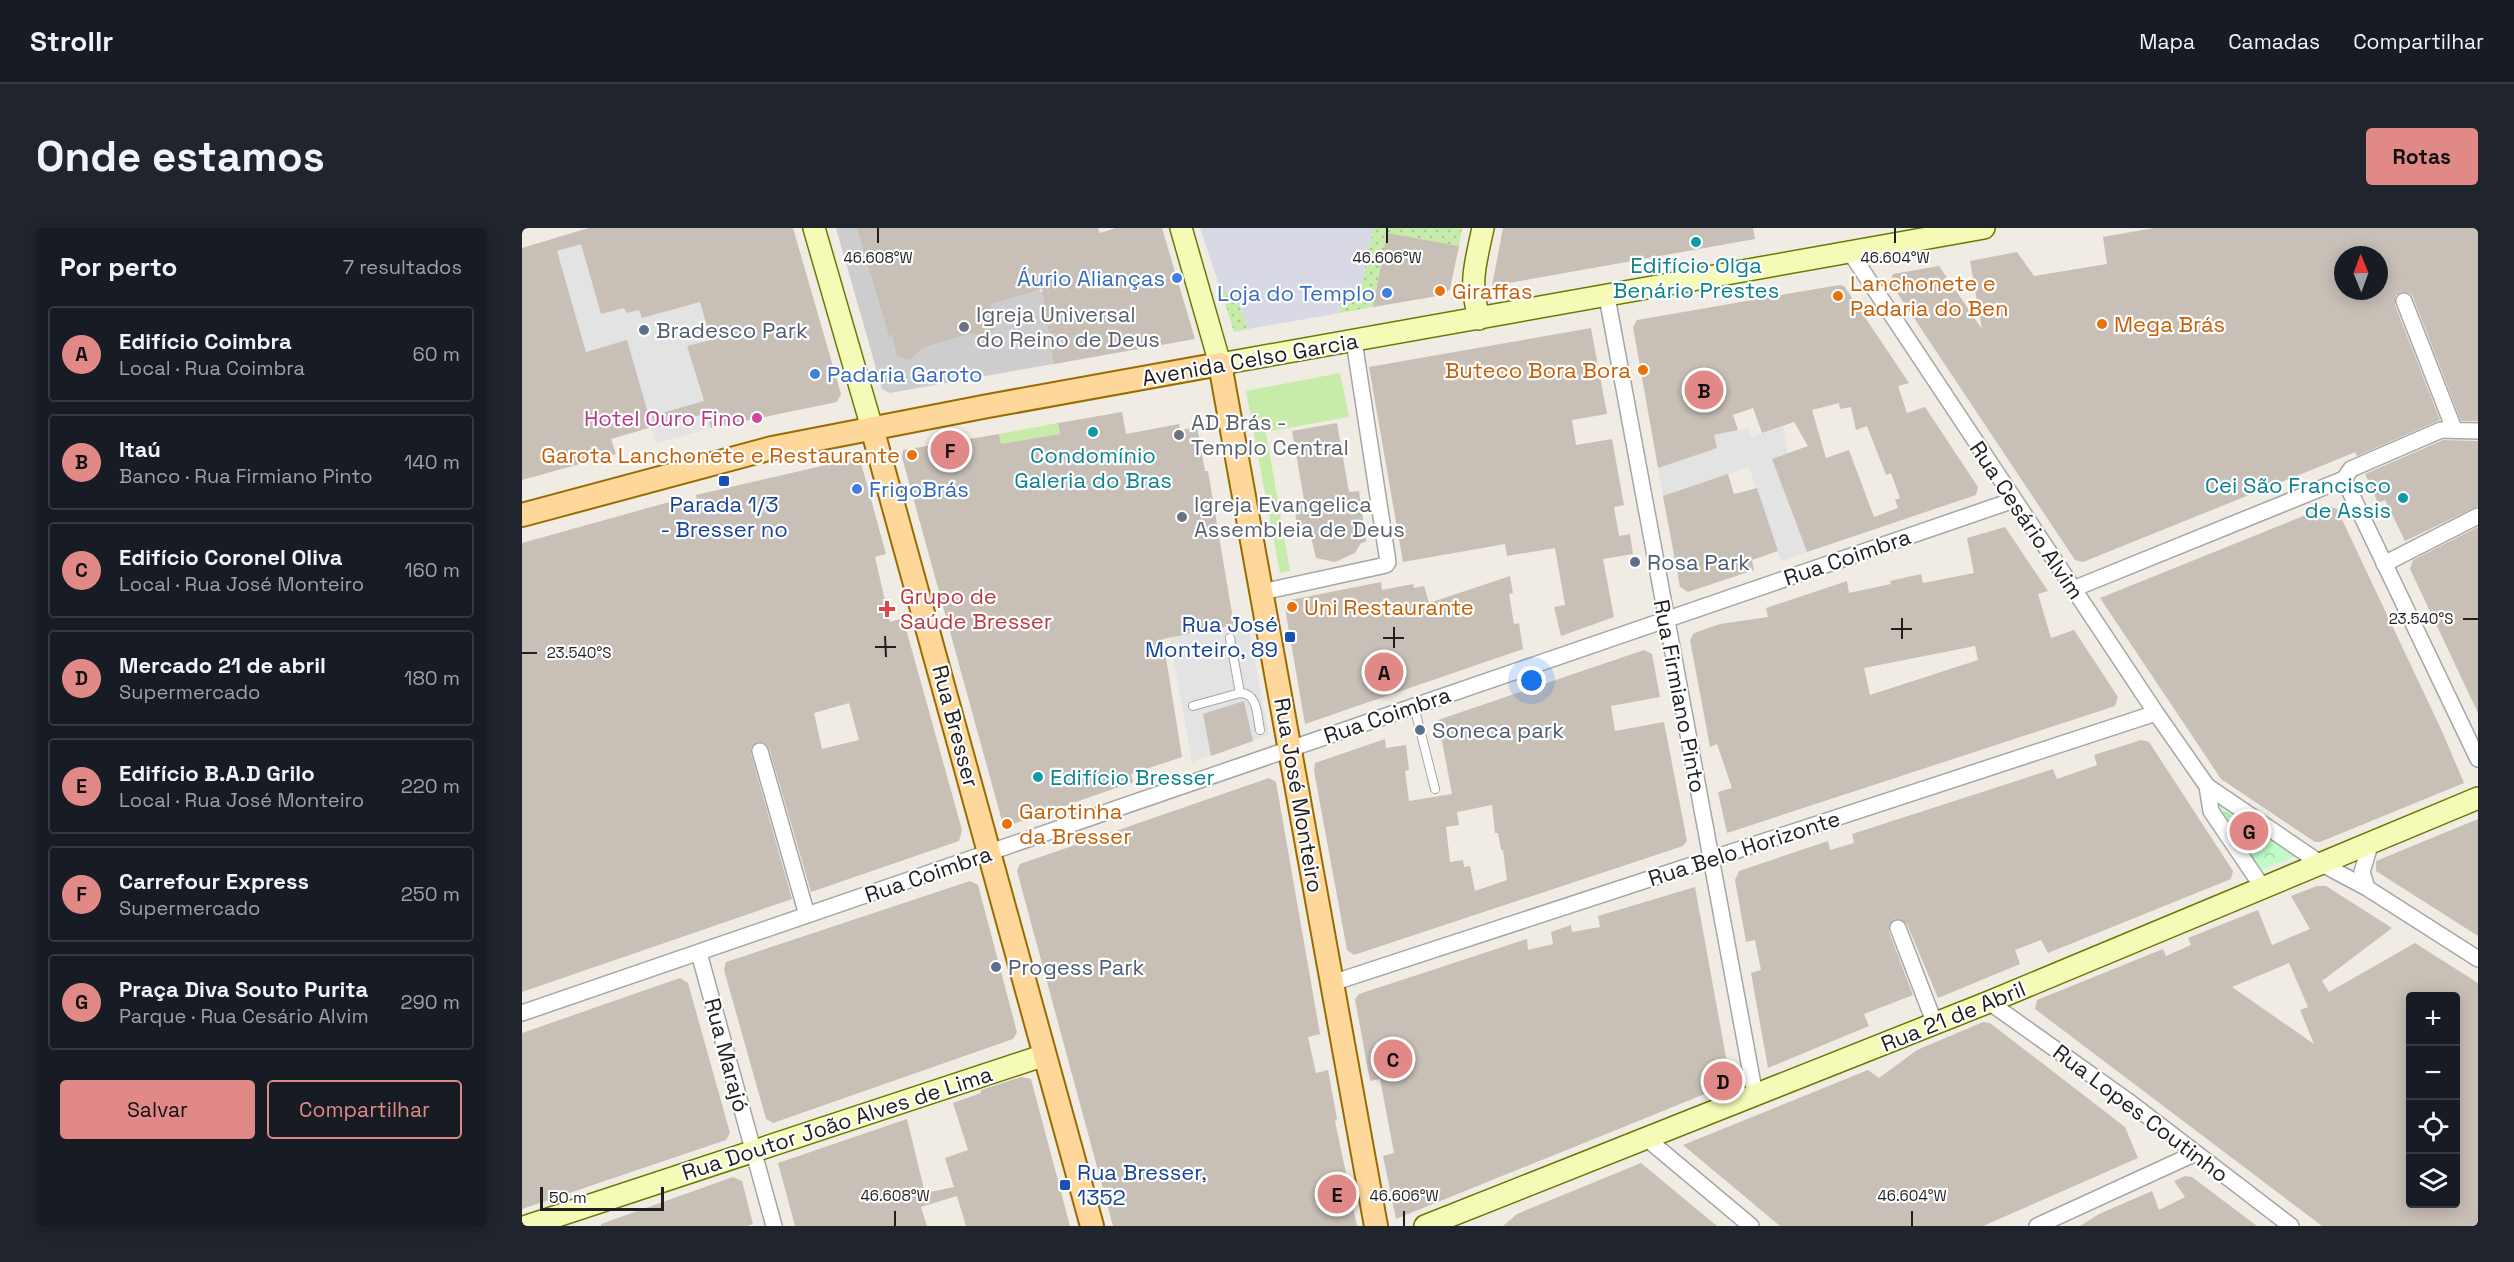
<!DOCTYPE html>
<html lang="pt">
<head>
<meta charset="utf-8">
<style>
  body { margin:0; font-family:"Space Grotesk",sans-serif; background:#20242c; color:#f1f3f6 }
  .controls { position:absolute; right:18px; bottom:18px; display:grid; overflow:hidden; border-radius:6px; box-shadow:0 3px 15px #0003 }
  .controls button { width:54px; height:54px; display:grid; place-items:center; padding:0; border:0; border-bottom:2px solid #363941; background:#171b24; color:#f1f3f6; font:30px sans-serif }
  .compass { position:absolute; left:1812px; top:18px; width:54px; height:54px; border-radius:50%; background:#171b24; box-shadow:0 3px 15px #0003; rotate:359deg }
  .scale { position:absolute; left:18px; bottom:15px; width:124px; box-sizing:border-box; padding-left:6px; border:3px solid #1f1f1f; border-top:0; font-size:16px; line-height:21px; white-space:nowrap; color:#1f1f1f; -webkit-text-stroke:4px #fff; paint-order:stroke }
  .you { position:absolute; left:1010px; top:453px; width:21px; height:21px; margin:-15px; border:4px solid #fff; border-radius:50%; background:#1a73e8; box-shadow:0 0 0 9px #1a73e833 }
  .badge { display:grid; place-items:center; width:39px; height:39px; border-radius:50%; background:#e18987; color:#111; font-size:20px; font-weight:700 }
  .pin { position:absolute; translate:-50% -50%; border:3px solid #fff; box-shadow:0 2px 6px #0006 }
  .list { margin:0; padding:0; list-style:none }
  h2 { display:flex; justify-content:space-between; align-items:center; height:78px; margin:0; padding:0 24px; font-size:26px }
  h2 small { font-size:20px; font-weight:400; color:#9ea1a6 }
  .list li { display:grid; grid-template-columns:39px 1fr auto; gap:18px; align-items:center; box-sizing:border-box; height:96px; margin:0 12px 12px; padding:0 12px; border:2px solid #363941; border-radius:6px }
  .list b { display:block; font-size:22px; white-space:nowrap }
  .list p { margin:0; font-size:20px; white-space:nowrap; color:#9ea1a6 }
  .list em { font-size:20px; font-style:normal; color:#9ea1a6 }
  .actions { display:flex; gap:12px; padding:18px 24px }
  .actions a { flex:1; padding:14px 0; border:2px solid #e18987; border-radius:6px; text-align:center; font-size:21px; color:#e18987 }
  .actions .main { background:#e18987; color:#111 }
  .icon { flex:none; width:33px; height:33px; fill:none; stroke:currentColor; stroke-width:2; stroke-linecap:round; stroke-linejoin:round }
  .map { position:relative; flex:none; width:1956px; height:998px; overflow:hidden; border-radius:6px }
  header { display:flex; align-items:center; gap:36px; box-sizing:border-box; height:84px; padding:0 30px; background:#171b24; border-bottom:2px solid #363941 }
  header strong { font-size:28px }
  nav { display:flex; gap:33px; margin-inline-start:auto; font-size:21px }
  .intro { display:flex; align-items:center; justify-content:space-between; box-sizing:border-box; height:144px; padding:0 36px }
  h1 { margin:0; font-size:42px }
  .button { padding:15px 27px; border-radius:6px; background:#e18987; color:#111; font-size:21px; font-weight:700 }
  main { display:flex; gap:36px; padding:0 36px }
  aside { flex:1; background:#171b24; border-radius:6px; box-shadow:0 3px 15px #0003 }
  .map>svg:first-child { display:block }
</style>
</head>
<body>
<header>
<strong>Strollr</strong>
<nav><a>Mapa</a><a>Camadas</a><a>Compartilhar</a></nav>
</header>
<div class="intro"><h1>Onde estamos</h1><a class="button">Rotas</a></div>
<main>
<aside>
<h2>Por perto<small>7 resultados</small></h2>
<ul class="list">
<li><span class="badge">A</span><div><b>Edifício Coimbra</b><p>Local · Rua Coimbra</p></div><em>60 m</em></li>
<li><span class="badge">B</span><div><b>Itaú</b><p>Banco · Rua Firmiano Pinto</p></div><em>140 m</em></li>
<li><span class="badge">C</span><div><b>Edifício Coronel Oliva</b><p>Local · Rua José Monteiro</p></div><em>160 m</em></li>
<li><span class="badge">D</span><div><b>Mercado 21 de abril</b><p>Supermercado</p></div><em>180 m</em></li>
<li><span class="badge">E</span><div><b>Edifício B.A.D Grilo</b><p>Local · Rua José Monteiro</p></div><em>220 m</em></li>
<li><span class="badge">F</span><div><b>Carrefour Express</b><p>Supermercado</p></div><em>250 m</em></li>
<li><span class="badge">G</span><div><b>Praça Diva Souto Purita</b><p>Parque · Rua Cesário Alvim</p></div><em>290 m</em></li>
</ul>
<div class="actions"><a class="main">Salvar</a><a>Compartilhar</a></div>
</aside>
<div class="map">
<svg width="1956" height="998" viewBox="0 0 1956 998">
  <defs>
    <pattern id="grass-dots" width="8" height="8" patternUnits="userSpaceOnUse" patternTransform="scale(1.5)"><rect width="8" height="8" fill="#c7eba9"/><path d="M2 2h.1M6 6h.1" fill="none" stroke="#aac991" stroke-width="1.8" stroke-linecap="round"/></pattern>
    <pattern id="park-crowns" width="20" height="18" patternUnits="userSpaceOnUse" patternTransform="scale(1.5)"><rect width="20" height="18" fill="#c0fbc7"/><path d="M2 6a3 3 0 1 1 6 0M12 15a3 3 0 1 1 6 0" fill="none" stroke="#a5d7aa"/></pattern>
  </defs>
  <rect width="100%" height="100%" fill="#f0ece4"/>
  <!-- religious -->
  <path fill="#cdcdcd" d="M314,0H504L518,64L535,61L548,133L368,165L360,161Z"/>
  <!-- grass -->
  <path fill="url(#grass-dots)" d="M851,0H940L937,18L865,5L851,79L818,85L816,69L838,65Z
    M712,62L726,101L712,104L700,66Z"/>
  <!-- park -->
  <path fill="url(#park-crowns)" d="M1693,571L1777,627L1737,643Z"/>
  <!-- garden -->
  <path fill="#c7eba9" d="M818,145L827,189L744,204L768,343L758,345L724,163Z
    M536,195L538,206L479,216L477,206Z"/>
  <!-- parking -->
  <path fill="#e3e3e3" d="M55,3L79,86L102,80L104,85L117,82L120,90L178,74L189,112L165,118L189,200L134,215L105,113L64,123L31,10Z
    M1261,198L1266,225L1250,231L1285,324L1259,333L1227,239L1141,268L1136,240L1194,220L1192,207L1226,200L1229,209Z
    M726,395L747,507L731,513L722,473L701,480L689,527L670,534L648,410Z"/>
  <!-- plaza -->
  <path fill="#d9d9e5" d="M678,0H851L838,65L817,69L818,85L726,101L712,63L700,66Z"/>
  <!-- building -->
  <path fill="#c8bfb7" fill-rule="evenodd" d="M67,0H271L319,166L315,174L189,200L185,185L133,200L130,188L182,173L165,118L189,112L178,74L120,90L117,82L104,85L102,80L79,86L59,16L35,23L64,124L105,112L130,199L89,211L94,226L0,252V20Z
    M335,0H576L578,5L594,0H640L673,111L532,136L520,61L468,76L473,100L464,109L449,105L400,120L388,132L375,128L370,107L367,108Z
    M981,0H1231L1233,11L970,58Z
    M1632,0H1956V193H1939L1891,69L1888,65L1879,64L1874,67L1873,77L1918,192L1835,228L1833,224L1819,230L1561,334L1553,332L1368,54L1371,46L1417,38L1460,101L1448,33L1495,24L1512,48L1585,36L1581,9ZM1821,27H1857V63H1821Z
    M865,5L937,18L928,61L922,67L851,79Z
    M1317,57L1322,58L1387,155L1376,158L1385,185L1403,179L1456,259L1454,267L1285,324L1250,231L1286,218L1272,194L1240,205L1231,180L1211,187L1216,202L1192,207L1195,220L1136,240L1111,99L1115,92ZM1317,175L1318,181L1329,179L1334,202L1345,198L1364,247L1369,245L1378,270L1373,272L1376,280L1352,289L1327,222L1304,230L1290,182Z
    M1069,100L1085,186L1050,192L1054,217L1090,211L1102,277L1092,279L1097,308L1108,306L1111,326L1081,331L1092,389L1039,408L1032,379L1043,377L1033,320L985,328L983,316L881,334L847,139Z
    M600,184L604,206L657,196L658,202L675,199L683,243H686L712,397L641,411L660,529L609,546L611,554L488,597L480,593L380,229L381,222L477,206L479,216L538,206L536,195Z
    M815,195L827,264L837,263L844,314L839,315L833,325L813,334L794,330L786,296L775,298L772,274L782,272L770,203Z
    M1921,212L1956,213V278L1883,313L1863,272L1856,275L1843,246Z
    M330,231L339,235L364,326L353,329L368,394L381,390L440,602L437,613L289,664L247,520L241,514H235L229,520V526L270,671L0,764V315L151,273L153,279L175,272L174,267ZM327,475L337,512L300,521L292,485Z
    M1206,246L1212,266L1235,260L1256,323L1230,332L1232,342L1166,364L1158,359L1141,268Z
    M1806,278L1815,281L1919,501L1942,555L1798,614H1793L1699,551L1578,370Z
    M1483,299L1526,363L1516,366L1529,410L1552,402L1596,469L1593,478L1205,605L1196,564L1210,560L1195,516L1188,519L1168,412L1172,405L1198,396L1246,389L1244,380L1325,353L1327,365L1369,356L1368,353L1399,346L1401,355L1452,345L1445,310ZM1453,418L1456,432L1348,467L1342,440Z
    M1956,299V485L1888,341L1891,332Z
    M988,348L991,365L987,366L992,396L997,395L1001,421L783,496L763,380L768,372L859,354L860,362L891,356L892,360L902,358L907,375Z
    M1122,422L1130,426L1138,469L1089,478L1093,503L1142,494L1165,613L1161,618L832,727L825,722L792,543L793,535L863,511L864,520L884,517L887,542L883,543L887,573L930,566L916,492ZM970,577L973,605H976L979,622H981L985,652L953,663L948,638L942,639L941,632L928,634L924,599L937,597L935,584Z
    M722,473L731,513L689,528L681,486Z
    M1619,512L1627,514L1711,643L1709,651L1526,725L1519,712L1493,722L1498,736L1416,770L1385,696L1378,691H1372L1367,698V704L1391,767L1342,786L1347,798L1246,840L1229,745L1239,742L1233,712L1224,714L1213,652L1217,643L1306,613L1308,622L1332,615L1330,606L1531,541L1535,551L1575,537L1572,527Z
    M747,550L754,554L798,806L786,809L794,845L806,842L815,891L813,893L835,998H591L495,643L498,636Z
    M1956,591V708L1854,643V633Z
    M448,653L456,657L495,804L491,811L251,895L244,891L202,742L204,734Z
    M1795,658H1804L1870,700L1800,753L1807,764L1893,715L1956,755V998H1800L1513,781L1515,772L1641,721L1644,728L1669,717L1666,710L1736,682L1750,717L1788,701L1769,668ZM1767,735L1786,779L1778,782L1792,816L1710,759ZM1888,768H1934V975H1888Z
    M1173,659L1208,851L1205,857L874,991L861,928L872,925L858,851L848,853L833,771L837,766L1005,711L1006,722L1031,716L1029,704L1049,697L1050,704L1078,699L1076,688Z
    M158,750L166,755L208,905L204,912L0,981V805Z
    M1461,794L1468,795L1603,899L1616,930L1461,998H1258L1161,917L1346,842L1357,850L1395,822Z
    M499,849L509,851L548,998H444L435,968L399,979L405,998H273L256,935L385,891L403,965L432,959L423,930L446,922L431,875L459,865V862Z
    M1119,935L1195,998H981L995,986Z
    M1663,948L1670,949L1735,998H1558L1577,986L1630,963L1637,982L1663,969L1652,953Z
    M211,949L220,953L231,996L225,998H79V996Z"/>
  <g fill="none" stroke-linecap="round" stroke-linejoin="round">
    <defs>
      <path id="lane" d="M718,465C736,465 735,488 738,502
        M671,478L718,465L708,410
        M892,478L913,561"/>
      <path id="street" d="M1328,24L1634,485L1685,558L1798,635L1845,660L1956,731
        M1085,69L1233,867
        M1882,73L1932,201
        M1822,251L1829,241L1919,202L1956,203
        M1862,336L1956,288
        M1551,361L1822,251L1956,531
        M740,364L864,337L866,334L832,113
        M238,523L285,687
        M1685,558L1689,583L1741,660
        M1845,660L1840,644L1849,614
        M1376,700L1413,796
        M177,725L252,998
        M810,755L1634,485
        M1467,774L1606,873L1769,998
        M0,785L1492,272
        M1124,910L1229,998
        M1515,998L1674,925"/>
      <path id="secondary" d="M292,0L350,200
        M659,0L698,136L1462,0
        M957,91C947,52 953,38 961,0
        M5,998L523,827
        M903,998L1467,774L1956,570"/>
      <path id="primary" d="M350,200L570,998
        M0,287L250,220L466,178L698,136L854,998"/>
    </defs>
    <!-- lane casing -->
    <use href="#lane" stroke="#a6a6a6" stroke-width="10"/>
    <!-- street casing -->
    <use href="#street" stroke="#a6a6a6" stroke-width="18"/>
    <!-- secondary casing -->
    <use href="#secondary" stroke="#687902" stroke-width="24"/>
    <!-- primary casing -->
    <use href="#primary" stroke="#996c00" stroke-width="26"/>
    <!-- lane -->
    <use href="#lane" stroke="#fff" stroke-width="8"/>
    <!-- street -->
    <use href="#street" stroke="#fff" stroke-width="15"/>
    <!-- secondary -->
    <use href="#secondary" stroke="#f5fbb7" stroke-width="21"/>
    <!-- primary -->
    <use href="#primary" stroke="#fed79b" stroke-width="22"/>
  </g>
  <!-- ticks -->
  <path fill="none" stroke="#1f1f1f" stroke-width="2" d="M356,0V15M865,0V15M1373,0V15M1380,390V411M1941,391H1956M872,399V420M1369,401H1390M363,408L364,429M861,410H882M353,419H374M0,425H15M373,983V998M882,983V998M1390,983V998"/>
  <!-- markers -->
  <g fill="#0f9aa8" stroke="#fff" stroke-width="2">
    <circle cx="1174" cy="14" r="6"/>
    <circle cx="571" cy="204" r="6"/>
    <circle cx="1881" cy="270" r="6"/>
    <circle cx="516" cy="549" r="6"/>
  </g>
  <g fill="#3f7fe0" stroke="#fff" stroke-width="2">
    <circle cx="655" cy="50" r="6"/>
    <circle cx="865" cy="65" r="6"/>
    <circle cx="293" cy="146" r="6"/>
    <circle cx="335" cy="261" r="6"/>
  </g>
  <g fill="#e8710a" stroke="#fff" stroke-width="2">
    <circle cx="918" cy="63" r="6"/>
    <circle cx="1316" cy="68" r="6"/>
    <circle cx="1580" cy="96" r="6"/>
    <circle cx="1121" cy="142" r="6"/>
    <circle cx="390" cy="227" r="6"/>
    <circle cx="770" cy="379" r="6"/>
    <circle cx="485" cy="596" r="6"/>
  </g>
  <g fill="#6b7280" stroke="#fff" stroke-width="2">
    <circle cx="442" cy="99" r="6"/>
    <circle cx="657" cy="207" r="6"/>
    <circle cx="660" cy="289" r="6"/>
  </g>
  <g fill="#5c6f8a" stroke="#fff" stroke-width="2">
    <circle cx="122" cy="102" r="6"/>
    <circle cx="1113" cy="334" r="6"/>
    <circle cx="898" cy="502" r="6"/>
    <circle cx="474" cy="739" r="6"/>
  </g>
  <circle fill="#d1479c" stroke="#fff" stroke-width="2" cx="235" cy="190" r="6"/>
  <g fill="#1a4fb4" stroke="#fff" stroke-width="2">
    <rect x="196" y="247" width="12" height="12" rx="3"/>
    <rect x="762" y="403" width="12" height="12" rx="3"/>
    <rect x="537" y="951" width="12" height="12" rx="3"/>
  </g>
  <path fill="#e0444e" stroke="#fff" stroke-width="2" d="M362 372h6v6h6v6h-6v6h-6v-6h-6v-6h6z"/>
  <g text-anchor="middle" dominant-baseline="central" stroke-width="4.5" stroke-linejoin="round" paint-order="stroke">
    <!-- culture labels -->
    <g font-size="22" fill="#0d838f" stroke="#fff">
      <text x="1174" y="37">Edifício Olga<tspan x="1174" dy="25">Benário Prestes</tspan></text>
      <text x="571" y="227">Condomínio<tspan x="571" dy="25">Galeria do Bras</tspan></text>
      <text x="1869" y="257" text-anchor="end">Cei São Francisco<tspan x="1869" dy="25">de Assis</tspan></text>
      <text x="528" y="549" text-anchor="start">Edifício Bresser</text>
    </g>
    <!-- shop labels -->
    <g font-size="22" fill="#366cbe" stroke="#fff" text-anchor="end">
      <text x="643" y="50">Áurio Alianças</text>
      <text x="853" y="65">Loja do Templo</text>
      <text x="305" y="146" text-anchor="start">Padaria Garoto</text>
      <text x="347" y="261" text-anchor="start">FrigoBrás</text>
    </g>
    <!-- food labels -->
    <g font-size="22" fill="#c56008" stroke="#fff" text-anchor="start">
      <text x="1328" y="55">Lanchonete e<tspan x="1328" dy="25">Padaria do Ben</tspan></text>
      <text x="930" y="63">Giraffas</text>
      <text x="1592" y="96">Mega Brás</text>
      <text x="1109" y="142" text-anchor="end">Buteco Bora Bora</text>
      <text x="378" y="227" text-anchor="end">Garota Lanchonete e Restaurante</text>
      <text x="782" y="379">Uni Restaurante</text>
      <text x="497" y="583">Garotinha<tspan x="497" dy="25">da Bresser</tspan></text>
    </g>
    <!-- worship labels -->
    <g font-size="22" fill="#5b616d" stroke="#fff" text-anchor="start">
      <text x="454" y="86">Igreja Universal<tspan x="454" dy="25">do Reino de Deus</tspan></text>
      <text x="669" y="194">AD Brás -<tspan x="669" dy="25">Templo Central</tspan></text>
      <text x="672" y="276">Igreja Evangelica<tspan x="672" dy="25">Assembleia de Deus</tspan></text>
    </g>
    <!-- service labels -->
    <g font-size="22" fill="#4e5e75" stroke="#fff" text-anchor="start">
      <text x="134" y="102">Bradesco Park</text>
      <text x="1125" y="334">Rosa Park</text>
      <text x="910" y="502">Soneca park</text>
      <text x="486" y="739">Progess Park</text>
    </g>
    <!-- street labels -->
    <g font-size="22" fill="#1f1f1f" stroke="#fff">
      <text transform="translate(728 131) rotate(-10)">Avenida Celso Garcia</text>
      <text transform="translate(1505 292) rotate(56)">Rua Cesário Alvim</text>
      <text transform="translate(1325 329) rotate(-19)">Rua Coimbra</text>
      <text transform="translate(1158 468) rotate(79)">Rua Firmiano Pinto</text>
      <text transform="translate(865 487) rotate(-19)">Rua Coimbra</text>
      <text transform="translate(434 498) rotate(75)">Rua Bresser</text>
      <text transform="translate(777 567) rotate(80)">Rua José Monteiro</text>
      <text transform="translate(1222 620) rotate(-18)">Rua Belo Horizonte</text>
      <text transform="translate(406 646) rotate(-19)">Rua Coimbra</text>
      <text transform="translate(1431 788) rotate(-22)">Rua 21 de Abril</text>
      <text transform="translate(205 827) rotate(75)">Rua Marajó</text>
      <text transform="translate(1619 885) rotate(37)">Rua Lopes Coutinho</text>
      <text transform="translate(315 895) rotate(-18)">Rua Doutor João Alves de Lima</text>
    </g>
    <!-- hotel labels -->
    <g font-size="22" fill="#b23c85" stroke="#fff" text-anchor="end">
      <text x="223" y="190">Hotel Ouro Fino</text>
    </g>
    <!-- transit labels -->
    <g font-size="22" fill="#164399" stroke="#fff">
      <text x="202" y="276">Parada 1/3<tspan x="202" dy="25">- Bresser no</tspan></text>
      <text x="756" y="396" text-anchor="end">Rua José<tspan x="756" dy="25">Monteiro, 89</tspan></text>
      <text x="555" y="944" text-anchor="start">Rua Bresser,<tspan x="555" dy="25">1352</tspan></text>
    </g>
    <!-- health labels -->
    <g font-size="22" fill="#be3a42" stroke="#fff" text-anchor="start">
      <text x="378" y="368">Grupo de<tspan x="378" dy="25">Saúde Bresser</tspan></text>
    </g>
  </g>
  <g font-size="15" text-anchor="middle" fill="#1f1f1f" stroke="#fff" stroke-width="4.5" stroke-linejoin="round" paint-order="stroke">
    <text x="356" y="35">46.608°W</text>
    <text x="865" y="35">46.606°W</text>
    <text x="1373" y="35">46.604°W</text>
    <text x="1899" y="396">23.540°S</text>
    <text x="57" y="430">23.540°S</text>
    <text x="373" y="973">46.608°W</text>
    <text x="882" y="973">46.606°W</text>
    <text x="1390" y="973">46.604°W</text>
  </g>
</svg>
<div class="controls">
<button>+</button>
<button>−</button>
<button><svg class="icon" aria-label="locate" viewBox="0 0 24 24"><circle cx="12" cy="12" r="6"/><path d="M12 2v4M12 18v4M2 12h4M18 12h4"/></svg></button>
<button><svg class="icon" aria-label="layers" viewBox="0 0 24 24"><path d="M12 4l9 5-9 5-9-5zM3 14l9 5 9-5"/></svg></button>
</div>
<svg class="compass" viewBox="-18 -18 36 36"><path d="M0-13l5 13h-10z" fill="#e53935"/><path d="M0 13l5-13h-10z" fill="#9ea1a6"/></svg>
<div class="scale">50 m</div>
<div class="you"></div>
<div class="pin badge" style="left:862px;top:444px">A</div>
<div class="pin badge" style="left:1182px;top:162px">B</div>
<div class="pin badge" style="left:871px;top:831px">C</div>
<div class="pin badge" style="left:1201px;top:853px">D</div>
<div class="pin badge" style="left:815px;top:966px">E</div>
<div class="pin badge" style="left:428px;top:222px">F</div>
<div class="pin badge" style="left:1727px;top:603px">G</div>
</div>
</main>
</body>
</html>
